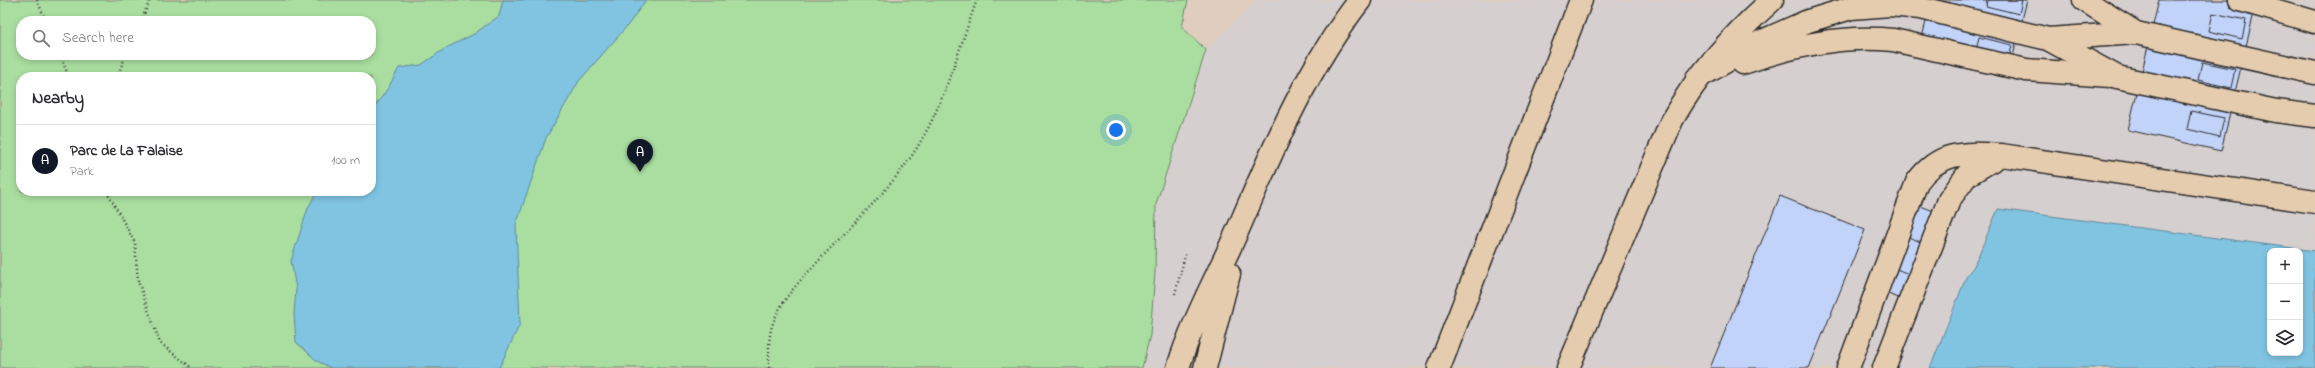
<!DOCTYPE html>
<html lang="en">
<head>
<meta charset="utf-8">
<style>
  body { margin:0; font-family:"Indie Flower",sans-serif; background:#f7f7f7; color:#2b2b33 }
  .controls { position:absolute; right:12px; bottom:12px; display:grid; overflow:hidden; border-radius:8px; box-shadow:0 2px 6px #0003 }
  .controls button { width:36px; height:36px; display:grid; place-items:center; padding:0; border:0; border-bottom:1px solid #e1e1e2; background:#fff; color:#2b2b33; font:20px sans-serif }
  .you { position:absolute; left:1116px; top:130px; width:14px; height:14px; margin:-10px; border:3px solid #fff; border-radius:50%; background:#1a73e8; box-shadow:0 0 0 6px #1a73e833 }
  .badge { display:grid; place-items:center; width:26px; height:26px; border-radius:50%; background:#111827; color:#fff; font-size:13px; font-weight:700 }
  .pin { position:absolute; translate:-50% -33px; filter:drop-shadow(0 1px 2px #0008) }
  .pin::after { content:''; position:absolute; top:21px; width:14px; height:12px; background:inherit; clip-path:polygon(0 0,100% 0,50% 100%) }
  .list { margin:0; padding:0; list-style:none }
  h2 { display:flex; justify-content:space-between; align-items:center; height:52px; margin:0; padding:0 16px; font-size:17px }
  h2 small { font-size:13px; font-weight:400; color:#7c7c81 }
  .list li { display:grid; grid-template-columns:26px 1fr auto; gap:12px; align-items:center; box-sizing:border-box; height:72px; padding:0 16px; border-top:1px solid #e1e1e2 }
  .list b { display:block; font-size:15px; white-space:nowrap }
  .list p { margin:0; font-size:13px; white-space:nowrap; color:#7c7c81 }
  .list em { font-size:13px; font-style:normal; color:#7c7c81 }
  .icon { flex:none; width:22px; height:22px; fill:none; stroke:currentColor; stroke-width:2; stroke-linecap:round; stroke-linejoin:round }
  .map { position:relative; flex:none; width:2315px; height:368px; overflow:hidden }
  .search { position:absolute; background:#fff; box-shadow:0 2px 6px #0003; left:16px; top:16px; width:360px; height:44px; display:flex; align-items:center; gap:10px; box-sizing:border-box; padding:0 14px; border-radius:16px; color:#7c7c81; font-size:15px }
  .panel { position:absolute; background:#fff; box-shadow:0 2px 6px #0003; left:16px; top:72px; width:360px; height:124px; border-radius:16px }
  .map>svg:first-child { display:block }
</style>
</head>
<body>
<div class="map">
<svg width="2315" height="368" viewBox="0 0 2315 368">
  <rect width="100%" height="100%" fill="#dfcdbd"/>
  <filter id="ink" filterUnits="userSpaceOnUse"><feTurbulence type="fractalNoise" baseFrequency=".025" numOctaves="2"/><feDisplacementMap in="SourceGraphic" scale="8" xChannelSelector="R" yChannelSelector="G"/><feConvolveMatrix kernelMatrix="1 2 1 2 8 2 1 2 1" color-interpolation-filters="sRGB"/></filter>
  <g filter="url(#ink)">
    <!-- built -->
    <path fill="#d6cfcf" d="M1257,0H2315V251L1998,209L1991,220L1974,266L1967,275L1930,368H1142L1150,335L1155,273L1156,204L1206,50Z"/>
    <!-- green -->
    <path fill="#a9dea0" stroke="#6a8466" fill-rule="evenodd" d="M0,0H1188L1182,27L1206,50L1156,204L1155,273L1150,335L1142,368H0ZM21,21H371V55H21ZM21,77H371V191H21Z"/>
    <!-- water -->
    <path fill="#81c4e2" stroke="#5f8799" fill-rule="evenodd" d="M503,0H646L628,25L579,81L546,138L516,225L520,324L499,368H331L317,361L296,342L294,314L296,289L291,261L308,208L317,191H371V112L388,88L399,68L421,65L446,48L474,34L499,16Z
      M1998,209L2315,251V368H1930L1967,275L1974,266ZM2270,251H2300V353H2270Z"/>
    <!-- building -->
    <path fill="#c2d3f9" stroke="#2b2b2b" d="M1931,0H2027L2008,76L1918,55Z
      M1987,0H2022L2019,14L1986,6Z
      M2159,0H2257L2221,151L2128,130Z
      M2213,13L2246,20L2242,39L2209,31Z
      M1979,37L2012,45L2008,63L1975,55Z
      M2202,62L2235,69L2231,88L2198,80Z
      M2191,111L2224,118L2220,137L2187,129Z
      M1780,196L1865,230L1809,368H1710Z
      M1905,200L1939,213L1904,300L1870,287Z
      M1906,236L1923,243L1911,275L1894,268Z"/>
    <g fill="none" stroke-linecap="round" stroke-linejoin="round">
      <defs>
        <path id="minor" d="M2084,0L2136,33L2315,73
          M2240,0L2315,22
          M2048,39L2136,33
          M1743,63C1792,46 1841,35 1893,40L2026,70L2110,76
          M1697,78L1760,42L1808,21L1851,8L1890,5L1921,8L2048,39L2117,77L2276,111L2315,116
          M1178,368C1194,316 1222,268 1243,218C1276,142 1308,67 1360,0
          M1205,368L1229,274
          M1439,368L1581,0
          M1568,368L1672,120C1698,73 1732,36 1772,0
          M1848,368L1917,182C1940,150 1966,153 2001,155
          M1884,368L1949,200L1967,175L2001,155L2315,202"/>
      </defs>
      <!-- minor casing -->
      <use href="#minor" stroke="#2b2b2b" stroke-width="25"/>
      <!-- path -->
      <path stroke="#2b2b2b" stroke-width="2.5" stroke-dasharray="1 3" stroke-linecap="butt" d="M37,0L46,21
        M141,21L150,0
        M60,55L69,77
        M117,77L126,55
        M107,191L135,243L138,281L160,343L192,368
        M1175,294L1186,252
        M769,368C769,354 768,339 772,326C781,298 804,277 823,256C855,222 890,189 915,151C944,105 958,51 977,0"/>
      <!-- minor -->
      <use href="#minor" stroke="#e6ccae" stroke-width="22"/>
    </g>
  </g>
</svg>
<div class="controls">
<button>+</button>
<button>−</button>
<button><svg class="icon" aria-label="layers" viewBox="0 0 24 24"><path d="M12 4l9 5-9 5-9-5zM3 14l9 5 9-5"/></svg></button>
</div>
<div class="you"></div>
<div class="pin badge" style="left:640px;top:172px">A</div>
<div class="search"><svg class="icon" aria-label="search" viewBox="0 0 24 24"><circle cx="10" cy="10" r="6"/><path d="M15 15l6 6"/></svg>Search here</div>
<section class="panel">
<h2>Nearby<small></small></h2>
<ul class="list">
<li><span class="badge">A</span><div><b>Parc de La Falaise</b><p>Park</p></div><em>100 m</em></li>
</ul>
</section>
</div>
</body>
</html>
